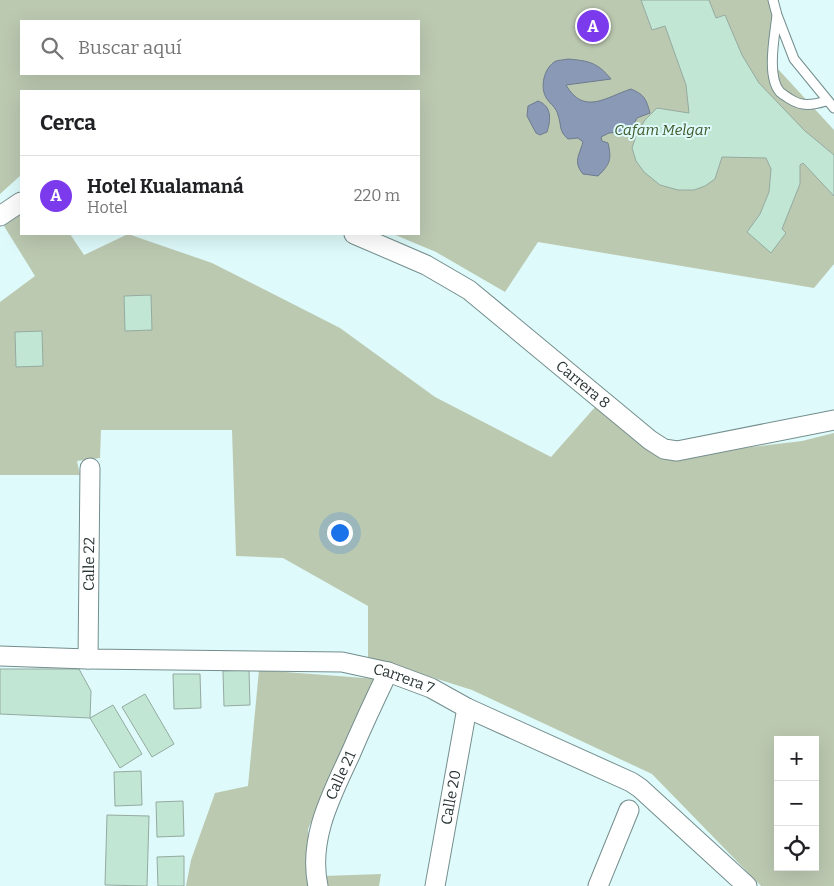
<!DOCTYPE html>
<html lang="es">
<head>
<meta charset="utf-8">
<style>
  body { margin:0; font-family:Bitter,serif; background:#f6f6f6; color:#202124 }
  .controls { position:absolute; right:15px; bottom:15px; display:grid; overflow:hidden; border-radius:0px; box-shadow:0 5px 20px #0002 }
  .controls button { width:45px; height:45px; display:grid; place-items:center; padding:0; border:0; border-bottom:1px solid #e0e0e0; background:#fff; color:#202124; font:25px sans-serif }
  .you { position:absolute; left:339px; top:532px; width:18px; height:18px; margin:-12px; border:4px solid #fff; border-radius:50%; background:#1a73e8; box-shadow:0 0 0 8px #1a73e833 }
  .badge { display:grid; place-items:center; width:32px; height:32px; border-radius:50%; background:#7c3aed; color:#fff; font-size:16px; font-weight:700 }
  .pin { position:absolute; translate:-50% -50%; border:2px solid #fff; box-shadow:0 1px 5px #0006 }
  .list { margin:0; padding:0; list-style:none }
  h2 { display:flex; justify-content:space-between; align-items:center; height:65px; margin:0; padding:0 20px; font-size:21px }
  h2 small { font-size:16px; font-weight:400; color:#757577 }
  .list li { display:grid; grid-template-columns:32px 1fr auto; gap:15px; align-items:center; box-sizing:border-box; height:80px; padding:0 20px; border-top:1px solid #e0e0e0 }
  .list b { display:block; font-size:19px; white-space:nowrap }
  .list p { margin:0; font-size:16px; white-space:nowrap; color:#757577 }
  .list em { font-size:16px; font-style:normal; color:#757577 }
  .icon { flex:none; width:28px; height:28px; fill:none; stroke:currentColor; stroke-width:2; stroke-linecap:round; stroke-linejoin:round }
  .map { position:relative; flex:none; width:834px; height:886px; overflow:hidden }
  .search { position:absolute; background:#fff; box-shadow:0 5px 20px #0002; left:20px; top:20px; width:400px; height:55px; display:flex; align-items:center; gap:12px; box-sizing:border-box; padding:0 18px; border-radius:0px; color:#757577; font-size:19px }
  .panel { position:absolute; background:#fff; box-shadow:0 5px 20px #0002; left:20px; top:90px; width:400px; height:145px; border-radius:0px }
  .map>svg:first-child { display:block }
</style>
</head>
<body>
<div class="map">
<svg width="834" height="886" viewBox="0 0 834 886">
  <rect width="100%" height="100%" fill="#defafa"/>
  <!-- green -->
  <path fill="#bcc9b1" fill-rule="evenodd" d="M0,0H779L772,18L778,69L834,130V264L814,288L538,242L505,292L436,252L393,234H419V91H21V175L0,194ZM21,21H419V74H21Z
    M21,214V234H70L84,255L128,234L212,263L340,328L435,397L551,457L596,406L665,457L802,441L834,433V886H761L652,774L472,690L368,657V606L283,558L236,556L232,430H101L100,458L77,461L80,475H0V302L35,276L4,226ZM778,740H815V867H778Z
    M259,670L377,679L308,829L311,886H186L191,860L215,793L248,786Z
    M381,874L379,886H326L323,876Z"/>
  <!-- water -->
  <path fill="#8a99b5" stroke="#6d7b8e" d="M568,59C589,61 597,62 611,79L566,85C584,116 606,97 631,89C645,95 646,99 650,113L637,118L632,128L621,132L609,133L601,137L602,141L608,143C612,160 610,164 598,176L583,174C573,162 579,156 583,142L578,138L568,139C558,130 562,126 558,115C556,107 551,105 547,99C539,88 544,67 556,61C559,60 564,60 568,59Z
    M538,101C552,106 551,120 547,132L540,135L536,133L527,116L528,106Z"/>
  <!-- building -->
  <path fill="#c1e6d4" stroke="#95aaa0" d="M641,0H709L716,18L725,15L742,55L759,83L805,131L834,155V196L803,163L800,165V184L782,229L786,233L771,253L747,232L760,214L769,192L771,169L766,158L722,157L715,179L705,186L694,190H678L660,185L644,172L636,161L632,148L637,133L645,120L657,108L689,113L686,85L665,26L652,30Z
    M151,295L152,330L125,331L124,296Z
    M42,331L43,366L16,367L15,332Z
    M0,669H79L91,691L90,718L0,714Z
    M249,670L250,705L224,706L223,671Z
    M173,674H200L201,708L174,709Z
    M145,694L174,744L152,757L122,707Z
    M113,705L142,754L120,768L90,718Z
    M141,771L142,805L115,806L114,772Z
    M183,801L184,836L157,837L156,802Z
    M107,815L149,816L147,886L105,885Z
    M184,856V886H158L157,857Z"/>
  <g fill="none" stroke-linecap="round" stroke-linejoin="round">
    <defs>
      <path id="lane" d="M773,0L777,15L794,59L834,108
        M777,15C775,34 766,76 780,92C782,94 787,97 790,99C802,107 813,105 826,101"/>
      <g id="street">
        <path d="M0,216L21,202"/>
        <path id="s1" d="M354,234L426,265L469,290L650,440L664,449L677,451L834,420"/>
        <path id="s2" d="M0,656L88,659L342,662L388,672L431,688L467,708L631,782L640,788L747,886"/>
        <path id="s3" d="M88,659L90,468"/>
        <path id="s4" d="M318,886C308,839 331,796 350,755C362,727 375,699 388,672"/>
        <path id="s5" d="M435,886L467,708"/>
        <path d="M598,886L629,810"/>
      </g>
    </defs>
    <!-- lane casing -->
    <use href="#lane" stroke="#748d8d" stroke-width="11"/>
    <!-- street casing -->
    <use href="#street" stroke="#748d8d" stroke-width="21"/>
    <!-- lane -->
    <use href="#lane" stroke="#fff" stroke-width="9"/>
    <!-- street -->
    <use href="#street" stroke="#fff" stroke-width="19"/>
  </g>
  <g text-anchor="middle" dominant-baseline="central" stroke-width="4" stroke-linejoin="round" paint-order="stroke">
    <!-- park labels -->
    <g font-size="15" font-style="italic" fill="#41592b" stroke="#defafa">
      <text x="662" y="130">Cafam Melgar</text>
    </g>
    <!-- street labels -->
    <g font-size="15" fill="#293434" stroke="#defafa">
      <text stroke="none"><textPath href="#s1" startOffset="276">Carrera 8</textPath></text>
      <text stroke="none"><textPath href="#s3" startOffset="95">Calle 22</textPath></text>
      <text stroke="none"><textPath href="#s2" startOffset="406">Carrera 7</textPath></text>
      <text stroke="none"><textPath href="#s4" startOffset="115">Calle 21</textPath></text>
      <text stroke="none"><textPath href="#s5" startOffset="90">Calle 20</textPath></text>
    </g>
  </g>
</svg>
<div class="controls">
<button>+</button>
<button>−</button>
<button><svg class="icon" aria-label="locate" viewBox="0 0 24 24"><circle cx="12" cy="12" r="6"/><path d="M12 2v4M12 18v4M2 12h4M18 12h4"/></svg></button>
</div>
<div class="you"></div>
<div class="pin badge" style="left:593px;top:26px">A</div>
<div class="search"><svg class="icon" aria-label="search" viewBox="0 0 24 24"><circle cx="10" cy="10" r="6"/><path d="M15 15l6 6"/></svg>Buscar aquí</div>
<section class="panel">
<h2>Cerca<small></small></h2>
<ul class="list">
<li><span class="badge">A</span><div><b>Hotel Kualamaná</b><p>Hotel</p></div><em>220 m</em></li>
</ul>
</section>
</div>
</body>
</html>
